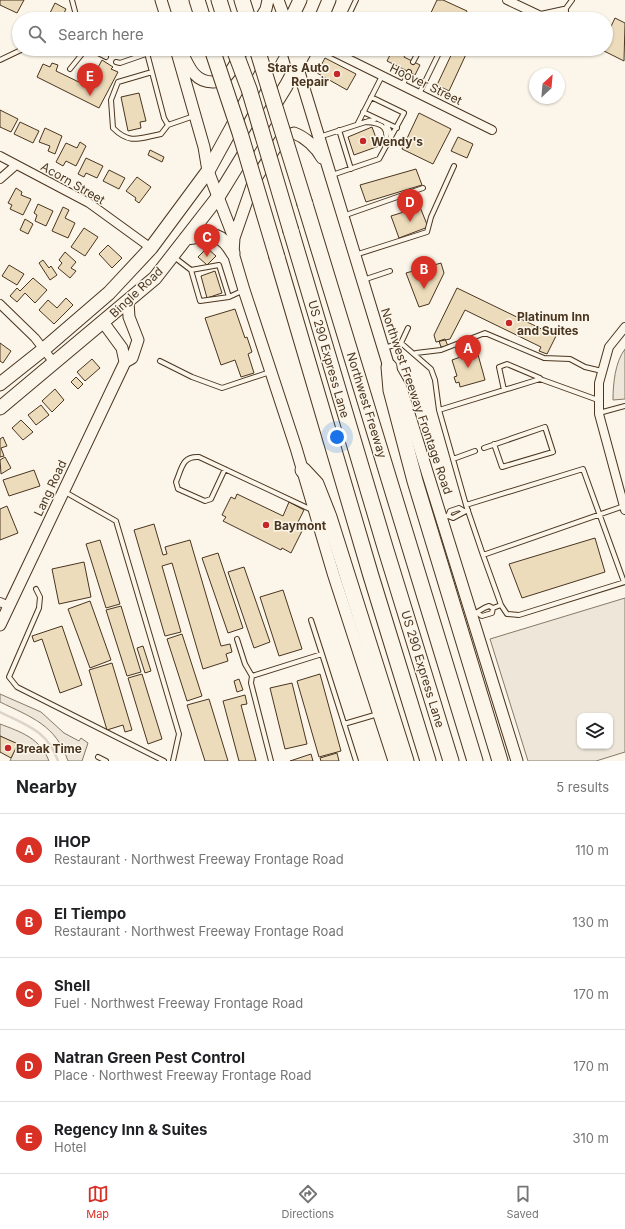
<!DOCTYPE html>
<html lang="en">
<head>
<meta charset="utf-8">
<style>
  body { margin:0; font-family:Inter,sans-serif; background:#f2f2f2; color:#202124 }
  .controls { position:absolute; right:12px; bottom:12px; display:grid; overflow:hidden; border-radius:8px; box-shadow:0 1px 3px #0004 }
  .controls button { width:36px; height:36px; display:grid; place-items:center; padding:0; border:0; border-bottom:1px solid #e0e0e0; background:#fff; color:#202124; font:20px sans-serif }
  .compass { position:absolute; left:529px; top:68px; width:36px; height:36px; border-radius:50%; background:#fff; box-shadow:0 1px 3px #0004; rotate:26deg }
  .you { position:absolute; left:337px; top:437px; width:14px; height:14px; margin:-10px; border:3px solid #fff; border-radius:50%; background:#1a73e8; box-shadow:0 0 0 6px #1a73e833 }
  .badge { display:grid; place-items:center; width:26px; height:26px; border-radius:50%; background:#d93025; color:#fff; font-size:13px; font-weight:700 }
  .pin { position:absolute; translate:-50% -33px; filter:drop-shadow(0 1px 2px #0008) }
  .pin::after { content:''; position:absolute; top:21px; width:14px; height:12px; background:inherit; clip-path:polygon(0 0,100% 0,50% 100%) }
  .list { margin:0; padding:0; list-style:none }
  h2 { display:flex; justify-content:space-between; align-items:center; height:52px; margin:0; padding:0 16px; font-size:17px }
  h2 small { font-size:13px; font-weight:400; color:#757577 }
  .list li { display:grid; grid-template-columns:26px 1fr auto; gap:12px; align-items:center; box-sizing:border-box; height:72px; padding:0 16px; border-top:1px solid #e0e0e0 }
  .list b { display:block; font-size:15px; white-space:nowrap }
  .list p { margin:0; font-size:13px; white-space:nowrap; color:#757577 }
  .list em { font-size:13px; font-style:normal; color:#757577 }
  .icon { flex:none; width:22px; height:22px; fill:none; stroke:currentColor; stroke-width:2; stroke-linecap:round; stroke-linejoin:round }
  .map { position:relative; flex:none; width:625px; height:761px; overflow:hidden }
  .search { position:absolute; background:#fff; box-shadow:0 1px 3px #0004; left:12px; right:12px; top:12px; height:44px; display:flex; align-items:center; gap:10px; box-sizing:border-box; padding:0 14px; border-radius:22px; color:#757577; font-size:15px }
  .sheet { height:412px; background:#fff }
  nav { display:flex; justify-content:space-around; align-items:center; box-sizing:border-box; height:56px; border-top:1px solid #e0e0e0; background:#fff; font-size:11px; color:#757577 }
  nav a { display:grid; justify-items:center; gap:2px }
  nav .on { color:#d93025 }
  .map>svg:first-child { display:block }
</style>
</head>
<body>
<div class="map">
<svg width="625" height="761" viewBox="0 0 625 761">
  <rect width="100%" height="100%" fill="#fbf6e9"/>
  <!-- green -->
  <path fill="#ede6d9" stroke="#887966" fill-rule="evenodd" d="M625,349V399L613,400C613,384 615,362 625,349Z
    M625,598V752L596,761H528L490,639ZM580,716H610V746H580Z
    M0,694L41,712L64,733L79,741L81,738L88,743L82,761H68C56,725 31,717 0,702Z
    M0,724C21,732 40,738 49,761H10L17,744L0,736Z"/>
  <g fill="none" stroke-linecap="round" stroke-linejoin="round">
    <!-- stream -->
    <path stroke="#dcd4c6" stroke-width="2.5" d="M0,712C26,725 48,731 58,761"/>
  </g>
  <!-- building -->
  <path fill="#ecdcbc" stroke="#4a3520" d="M0,0H24L17,13L0,5Z
    M437,0H443L467,11L463,19H428Z
    M55,3L66,9L61,19H47Z
    M388,13L401,19H385Z
    M615,18L625,23L624,61L600,49H606V37Z
    M393,49H408L404,57L420,65L415,75L387,61Z
    M454,49L468,50L449,91L437,85Z
    M325,58L356,74L347,90L317,73Z
    M102,60L113,67L111,69L118,72L99,108L37,77L43,64L50,67L52,63L58,65L56,71L83,84L86,77L92,79Z
    M139,93L146,121L140,122L141,128L128,131L121,97Z
    M0,110L18,119L11,132L0,127Z
    M419,113L451,129L433,164L402,149Z
    M20,122L39,131L33,143L14,134Z
    M372,127L379,146L354,155L348,137Z
    M45,128L62,136L55,154L48,151L50,146L39,142Z
    M458,137L473,144L467,158L451,151Z
    M80,142L86,146L76,166L66,161L63,166L56,162L66,143L77,148Z
    M150,150L164,157L162,162L148,155Z
    M86,158L103,166L97,178L86,173L84,177L78,174Z
    M416,169L422,185L366,202L360,185Z
    M109,170L125,178L119,189L103,181Z
    M137,177L151,187L139,203L135,200L136,198L126,191Z
    M16,188L22,192L21,195L31,199L23,215L10,209L12,205L8,203Z
    M38,204L53,211L46,226L35,221L37,215L34,213Z
    M63,207L69,210L65,218L75,223L68,238L52,231Z
    M420,207L428,227L399,238L391,216Z
    M25,219L33,224L28,234L20,230Z
    M84,228L98,237L85,256L71,247Z
    M108,245L122,258L112,268L99,254Z
    M207,248L216,256L207,265L198,257Z
    M65,252L76,262L71,268L76,271L70,278L58,268L62,263L59,260Z
    M43,260L49,268L51,266L57,275L50,280L39,263Z
    M441,263L444,273L429,304L419,307L406,273Z
    M9,265L24,274L17,285L2,276Z
    M215,271L222,293L207,298L201,276Z
    M33,278L47,290L35,303L25,293L17,302L10,296L17,288L20,291Z
    M457,288L556,336L547,354L539,351L541,347L465,310L450,339L436,342L434,335Z
    M66,298L73,305L54,324L39,310L48,300L57,308Z
    M235,309L245,338L247,337L252,352L248,354L254,373L241,377L235,360L221,365L205,318Z
    M445,339L448,346L441,347L439,341Z
    M0,343L11,351L3,363L0,361Z
    M477,351L485,380L460,387L459,382L456,383L454,377L457,376L452,360Z
    M92,359L100,368L85,381L77,372Z
    M76,377L83,384L78,389L71,382Z
    M55,389L64,400L52,412L42,401Z
    M41,405L49,415L36,425L28,415Z
    M21,420L33,432L23,440L12,428Z
    M3,437L7,446L1,448L4,456L0,457V439Z
    M5,457L11,468L1,474L0,460Z
    M34,470L40,486L9,496L3,480Z
    M237,494L283,516L289,502L304,510L297,524L304,527L291,553L282,548L281,550L223,521L226,517L222,515L231,497L235,499Z
    M7,506L18,533L0,540V509Z
    M154,524L163,555L167,554L165,547L190,540L221,646L230,644L232,652L226,654L228,661L203,669L172,563L162,566L181,632L165,636L134,530Z
    M595,538L605,572L522,598L509,564Z
    M100,540L120,604L106,608L86,544Z
    M218,553L243,628L228,633L202,558Z
    M84,562L91,597L59,604L52,569Z
    M244,567L270,642L254,648L228,572Z
    M283,590L302,649L279,656L260,597Z
    M90,601L111,660L90,668L68,609Z
    M121,606L141,672L127,676L106,610Z
    M62,626L82,685L60,693L42,639L34,642L32,636Z
    M182,634L202,696L187,701L167,639Z
    M143,646L151,671L145,673L137,648Z
    M112,663L132,730L125,732L123,725L107,730L89,670Z
    M142,674L162,739L148,744L128,678Z
    M320,674L341,751L319,757L297,681Z
    M239,679L243,690L237,692L234,681Z
    M292,683L307,744L285,749L270,688Z
    M245,695L247,704L241,705L256,761H239L223,701Z
    M209,699L228,761H205L187,705Z
    M0,736L18,744L11,758L0,752Z
    M337,753L339,761H321L320,758Z
    M311,754L313,761H290Z"/>
  <g fill="none" stroke-linecap="round" stroke-linejoin="round">
    <defs>
      <path id="lane" d="M72,0L77,19
        M564,11L572,0
        M347,19L356,0
        M90,49L106,57
        M147,53L164,118L168,125L194,116
        M0,60L23,49
        M116,62L120,63L160,49
        M413,62L420,49
        M70,69L86,49
        M152,72L118,82L111,100L113,128C130,145 140,138 161,134L168,125
        M402,86L409,72
        M419,94L441,49
        M363,112L397,128
        M365,122C386,123 389,129 385,148
        M358,123L382,76
        M386,124L390,132L391,138
        M339,130L351,169
        M319,137L375,119
        M332,175L379,159L404,113L371,97
        M343,216L423,188
        M355,255L427,232L431,217L454,166
        M174,257L191,270L219,265L229,297L244,290
        M191,270L200,301L229,297
        M363,280L390,271
        M401,343L431,369L435,380L439,410L466,505
        M384,348L401,343L408,328
        M416,353L441,350L485,333L544,358L570,359L585,367L602,371
        M160,361L192,377L222,388L270,372
        M504,390L499,367L507,364L540,378
        M439,410L540,379L598,400
        M599,413L625,406
        M484,448L545,427L553,452L502,467L494,444
        M453,459L475,451
        M225,469L211,499L205,501L178,489L176,482C182,468 182,456 199,457L312,510
        M65,492L116,521L179,734L173,761
        M448,516L450,511L459,508L464,511
        M442,517L448,516L453,518L468,510
        M483,555L501,605
        M624,582L583,469L466,505L483,555L624,506
        M36,589L40,597L39,608L9,677L17,687L164,761
        M477,613L482,616L492,613L493,608
        M473,614C479,612 482,608 489,606L493,608L501,605L507,614L519,615L625,582
        M311,620L322,654
        M237,639L245,664L252,676
        M344,724L378,714
        M98,757L106,761
        M271,761L251,683L252,676L322,654L356,761"/>
      <path id="street" d="M507,0L541,16L564,11
        M328,49L492,130
        M0,156L89,203L151,248
        M0,179L16,165
        M0,304L35,338L55,364
        M625,327L609,347L599,383V414L625,510
        M0,602L9,606"/>
      <path id="secondary" d="M161,0L167,19
        M278,0L285,19
        M260,19L266,9L268,0
        M176,49L204,147L208,171L234,238L233,253L244,290L296,448L333,573L394,761
        M292,49L389,367L401,388L517,761
        M181,50C188,65 194,83 214,82C219,81 224,81 227,76C234,68 238,58 243,49
        M234,238L253,183L281,139L294,133C305,137 316,147 322,158
        M125,362L132,358L138,340L129,317L128,302
        M0,625L125,362L122,348L103,322"/>
      <path id="primary" d="M291,19L300,0
        M321,19L329,0
        M186,238C211,235 219,230 233,253
        M0,384L44,349L109,293L151,248L208,171L275,49
        M0,408L155,278L218,197L286,86L306,49"/>
      <path id="highway" d="M197,0L203,19
        M219,0L225,19
        M242,0L248,19
        M305,204L475,761
        M291,231L385,547L451,761
        M277,257L371,576L428,761
        M389,367L391,390L415,481L500,761
        M303,470L316,484L329,517L406,761"/>
    </defs>
    <!-- lane casing -->
    <use href="#lane" stroke="#4a3520" stroke-width="6"/>
    <!-- street casing -->
    <use href="#street" stroke="#4a3520" stroke-width="10"/>
    <!-- secondary casing -->
    <use href="#secondary" stroke="#4a3520" stroke-width="13"/>
    <!-- primary casing -->
    <use href="#primary" stroke="#4a3520" stroke-width="15"/>
    <!-- highway casing -->
    <use href="#highway" stroke="#4a3520" stroke-width="17"/>
    <!-- lane -->
    <use href="#lane" stroke="#fbf6e9" stroke-width="4"/>
    <!-- street -->
    <use href="#street" stroke="#fbf6e9" stroke-width="8"/>
    <!-- secondary -->
    <use href="#secondary" stroke="#fbf6e9" stroke-width="11"/>
    <!-- primary -->
    <use href="#primary" stroke="#fbf6e9" stroke-width="13"/>
    <!-- highway -->
    <use href="#highway" stroke="#fbf6e9" stroke-width="15"/>
    <defs>
      <path id="highway-bridge" d="M212,49L240,133L277,257
        M234,49L249,89L291,231
        M257,49L305,204"/>
    </defs>
    <!-- highway-bridge casing -->
    <use href="#highway-bridge" stroke="#4a3520" stroke-width="17" stroke-linecap="butt"/>
    <!-- highway-bridge -->
    <use href="#highway-bridge" stroke="#fbf6e9" stroke-width="15"/>
  </g>
  <!-- markers -->
  <g fill="#c62828" stroke="#fbf6e9" stroke-width="1.5">
    <circle cx="337" cy="74" r="4"/>
    <circle cx="363" cy="141" r="4"/>
    <circle cx="509" cy="323" r="4"/>
    <circle cx="266" cy="525" r="4"/>
    <circle cx="8" cy="748" r="4"/>
  </g>
  <g text-anchor="middle" dominant-baseline="central" stroke-width="3" stroke-linejoin="round" paint-order="stroke">
    <!-- poi labels -->
    <g font-size="12" font-weight="bold" fill="#4a3520" stroke="#fbf6e9" text-anchor="start">
      <text x="329" y="67" text-anchor="end">Stars Auto<tspan x="329" dy="14">Repair</tspan></text>
      <text x="371" y="141">Wendy's</text>
      <text x="517" y="316">Platinum Inn<tspan x="517" dy="14">and Suites</tspan></text>
      <text x="274" y="525">Baymont</text>
      <text x="16" y="748">Break Time</text>
    </g>
    <!-- street labels -->
    <g font-size="12" fill="#4a3520" stroke="#fbf6e9">
      <text transform="translate(426 84) rotate(26)">Hoover Street</text>
      <text transform="translate(73 183) rotate(30)">Acorn Street</text>
      <text transform="translate(136 292) rotate(-43)">Bingle Road</text>
      <text transform="translate(329 359) rotate(74)">US 290 Express Lane</text>
      <text transform="translate(417 401) rotate(71)">Northwest Freeway Frontage Road</text>
      <text transform="translate(367 405) rotate(73)">Northwest Freeway</text>
      <text transform="translate(50 488) rotate(-65)">Lang Road</text>
      <text transform="translate(423 669) rotate(73)">US 290 Express Lane</text>
    </g>
  </g>
</svg>
<div class="controls">
<button><svg class="icon" aria-label="layers" viewBox="0 0 24 24"><path d="M12 4l9 5-9 5-9-5zM3 14l9 5 9-5"/></svg></button>
</div>
<svg class="compass" viewBox="-18 -18 36 36"><path d="M0-13l5 13h-10z" fill="#e53935"/><path d="M0 13l5-13h-10z" fill="#757577"/></svg>
<div class="you"></div>
<div class="pin badge" style="left:468px;top:368px">A</div>
<div class="pin badge" style="left:424px;top:289px">B</div>
<div class="pin badge" style="left:207px;top:257px">C</div>
<div class="pin badge" style="left:410px;top:222px">D</div>
<div class="pin badge" style="left:90px;top:96px">E</div>
<div class="search"><svg class="icon" aria-label="search" viewBox="0 0 24 24"><circle cx="10" cy="10" r="6"/><path d="M15 15l6 6"/></svg>Search here</div>
</div>
<section class="sheet">
<h2>Nearby<small>5 results</small></h2>
<ul class="list">
<li><span class="badge">A</span><div><b>IHOP</b><p>Restaurant · Northwest Freeway Frontage Road</p></div><em>110 m</em></li>
<li><span class="badge">B</span><div><b>El Tiempo</b><p>Restaurant · Northwest Freeway Frontage Road</p></div><em>130 m</em></li>
<li><span class="badge">C</span><div><b>Shell</b><p>Fuel · Northwest Freeway Frontage Road</p></div><em>170 m</em></li>
<li><span class="badge">D</span><div><b>Natran Green Pest Control</b><p>Place · Northwest Freeway Frontage Road</p></div><em>170 m</em></li>
<li><span class="badge">E</span><div><b>Regency Inn &amp; Suites</b><p>Hotel</p></div><em>310 m</em></li>
</ul>
</section>
<nav>
<a class="on"><svg class="icon" aria-label="map" viewBox="0 0 24 24"><path d="M3 6l6-2 6 2 6-2v14l-6 2-6-2-6 2zM9 4v14M15 6v14"/></svg>Map</a>
<a><svg class="icon" aria-label="directions" viewBox="0 0 24 24"><path d="M12 3l9 9-9 9-9-9zM9 14v-3h6M13 9l2 2-2 2"/></svg>Directions</a>
<a><svg class="icon" aria-label="saved" viewBox="0 0 24 24"><path d="M7 4h10v16l-5-4-5 4z"/></svg>Saved</a>
</nav>
</body>
</html>
